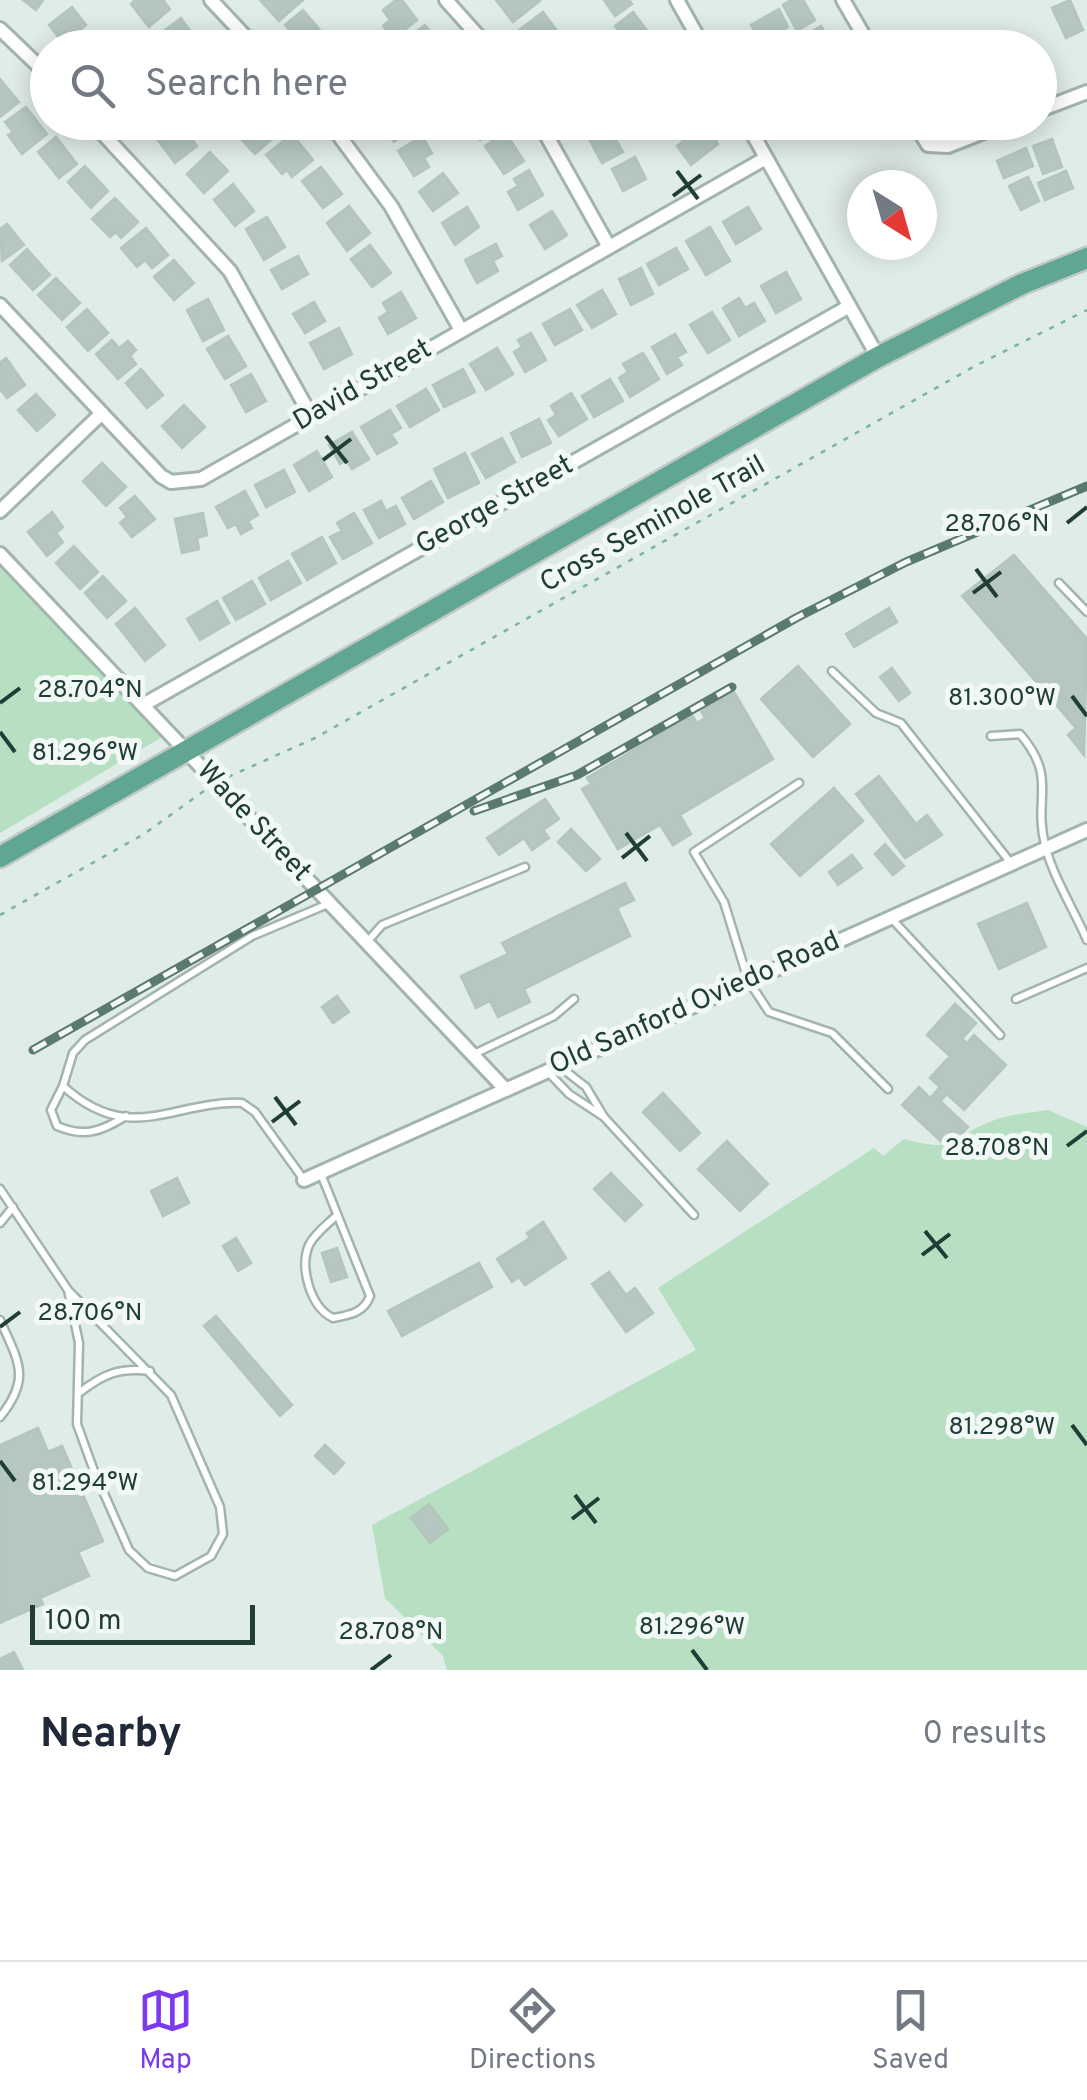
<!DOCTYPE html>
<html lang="en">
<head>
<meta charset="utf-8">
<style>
  body { margin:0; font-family:Overpass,sans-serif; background:#f6f6f7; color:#1f2937 }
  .compass { position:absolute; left:847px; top:170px; width:90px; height:90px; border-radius:50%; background:#fff; box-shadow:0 5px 25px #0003; rotate:143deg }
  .scale { position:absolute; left:30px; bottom:25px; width:225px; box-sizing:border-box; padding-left:10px; border:5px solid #203e35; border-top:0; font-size:28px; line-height:35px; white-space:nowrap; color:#203e35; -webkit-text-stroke:8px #f1f8f5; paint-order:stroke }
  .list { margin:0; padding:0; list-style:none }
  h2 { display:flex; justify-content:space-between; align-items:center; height:130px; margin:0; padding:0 40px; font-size:42px }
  h2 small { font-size:32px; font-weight:400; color:#747a83 }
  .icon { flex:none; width:55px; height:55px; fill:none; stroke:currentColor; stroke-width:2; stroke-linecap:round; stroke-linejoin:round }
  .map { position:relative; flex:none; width:1087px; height:1670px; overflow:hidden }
  .search { position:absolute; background:#fff; box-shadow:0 5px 25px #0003; left:30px; right:30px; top:30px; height:110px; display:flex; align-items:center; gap:25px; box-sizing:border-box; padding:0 35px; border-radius:55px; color:#747a83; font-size:38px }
  .sheet { height:290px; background:#fff }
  nav { display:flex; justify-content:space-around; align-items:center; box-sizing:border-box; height:140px; border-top:2px solid #e0e1e3; background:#fff; font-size:28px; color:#747a83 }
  nav a { display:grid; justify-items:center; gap:5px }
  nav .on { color:#7c3aed }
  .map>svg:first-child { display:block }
</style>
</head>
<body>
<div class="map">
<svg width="1087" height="1670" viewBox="0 0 1087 1670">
  <rect width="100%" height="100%" fill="#e0ece7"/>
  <!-- green -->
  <path fill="#b7dfc2" d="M0,565L162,737L0,833Z
    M1048,1110L1087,1127V1670H447L443,1656L385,1598L372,1525L696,1350L658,1288L874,1148L883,1156L904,1139C959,1154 948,1138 992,1121C1009,1114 1030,1113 1048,1110Z"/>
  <!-- building -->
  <path fill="#b5c7c0" stroke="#b2c6be" stroke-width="2.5" d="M23,0H43L36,10Z
    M135,0H163L170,9L149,27L131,4Z
    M260,0H303L279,21Z
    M396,0H402L417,20L393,39L383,26L390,20L383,10Z
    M496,0H539L540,1L513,22Z
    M604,0H629L632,4L615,16Z
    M791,0H803L815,20L797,31L783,5Z
    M1070,0L1083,30L1066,38L1052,8Z
    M72,7L86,25L63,43L49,25Z
    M779,9L788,27L761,42L751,25Z
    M303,10L325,36L311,48H305L285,25Z
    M543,12L563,39L551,48H532L519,30Z
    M633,12L652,37L638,48H632L615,26Z
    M181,18L196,39L185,48H165L157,36Z
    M425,25L442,48H413L406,39Z
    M821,26L831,43L823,48H798L794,42Z
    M90,36L101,48H76Z
    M782,37L788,48L764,47Z
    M0,79L19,102L0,117Z
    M26,107L47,134L22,154L8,135L13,132L5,122Z
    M138,122H167L152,137Z
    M179,122L197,146L175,163L157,139Z
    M244,122H280L284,128L255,154L241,139L248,132Z
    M380,122H406L411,129L394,142Z
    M502,122L480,140L467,123L468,122Z
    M606,122L623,152L602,163L586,133Z
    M695,122H702L718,144L691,165L677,146L689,137L684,131Z
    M809,122H834L837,127L818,138Z
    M505,132L524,161L504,174L485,146Z
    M292,134L313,160L292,177L287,170L282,174L266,155Z
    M422,136L432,153L424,158L429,167L414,176L398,151Z
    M56,137L77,164L59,178L38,152Z
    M1052,139L1062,167L1043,174L1033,146Z
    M1026,148L1033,166L1004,178L997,161Z
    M210,152L228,171L204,193L187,174Z
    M635,157L646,179L623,191L612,169Z
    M85,166L108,191L91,208L68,182Z
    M321,167L342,194L323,208L302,181Z
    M529,170L543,195L518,210L508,192L518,186L514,179Z
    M1066,171L1073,188L1045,200L1038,183Z
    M443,173L458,193L433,211L419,192Z
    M1028,177L1039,201L1021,210L1009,186Z
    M233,184L254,211L235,226L214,200Z
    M115,198L138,222L121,238L116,232L110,237L92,219Z
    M349,206L370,233L347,251L327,223Z
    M467,207L479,227L455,245L442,223Z
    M748,207L761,229L736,244L723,222Z
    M552,211L567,235L545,249L530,225Z
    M267,217L285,247L264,260L246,229Z
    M7,224L24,245L2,261L0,229Z
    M710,227L730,261L706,275L686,241Z
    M146,228L168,255L152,268L145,260L137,267L121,248Z
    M496,244L502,256L493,261L498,271L477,283L465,260Z
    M370,245L391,273L372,287L351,259Z
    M676,248L688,269L659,285L647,264Z
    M27,249L50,275L33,290L10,265Z
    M298,256L308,274L282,289L271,270Z
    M174,260L194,283L174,300L154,277Z
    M641,268L653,294L631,305L619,279Z
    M786,272L801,299L776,313L761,286Z
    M56,278L80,303L62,320L38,295Z
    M602,290L616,314L592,328L577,305Z
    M401,292L416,318L388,334L379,318L388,312L383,303Z
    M739,298L745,308L754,303L765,321L739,336L723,308Z
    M208,299L224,330L203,341L187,310Z
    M314,302L325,321L305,333L293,314Z
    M87,309L108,333L88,351L67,327Z
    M570,309L582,330L555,345L543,324Z
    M712,312L730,340L708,353L690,325Z
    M339,328L352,354L324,369L310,343Z
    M531,333L546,360L525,372L514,352L522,347L518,340Z
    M675,334L686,352L677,357L682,365L667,374L652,347Z
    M228,336L246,366L225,379L207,349Z
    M112,340L119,348L128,341L136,350L130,356L136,364L118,379L96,354Z
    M497,348L513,374L486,390L470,364Z
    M643,353L659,379L630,397L619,378L628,372L623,364Z
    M6,358L25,385L7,398L0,389V363Z
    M141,369L163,395L147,408L126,383Z
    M463,369L475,392L444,407L433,385Z
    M251,374L266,401L246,412L231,385Z
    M610,379L623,401L594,417L582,396Z
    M426,389L439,410L410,427L397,406Z
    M571,393L587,419L559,436L548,420L556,415L551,406Z
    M36,394L55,415L37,431L18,410Z
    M184,405L205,427L182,448L162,426Z
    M390,410L401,428L391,434L397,443L377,454L361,427Z
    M539,419L551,443L522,457L511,433Z
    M352,432L369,459L352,469L346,460L340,464L329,445Z
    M502,438L515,462L486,478L472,454Z
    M317,451L332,477L309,491L294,465Z
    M465,453L479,483L448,498L434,469Z
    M102,463L126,487L106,506L83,481Z
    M284,470L295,492L266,507L255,485Z
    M431,481L443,502L414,519L402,498Z
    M245,491L258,515L248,521L252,528L241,534L236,524L228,528L216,507Z
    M135,496L155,519L132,537L120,523L127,517L120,508Z
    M381,501L386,511L396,506L405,524L379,538L364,510Z
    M52,512L63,527L56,533L63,542L47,556L28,532Z
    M203,513L207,535L197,538L199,549L182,553L175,519Z
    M354,513L372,543L343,559L330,537L342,531L337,523Z
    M322,537L336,563L307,580L292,554Z
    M74,546L98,572L80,589L56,563Z
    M1014,555L1087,639L1084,755L1068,735L1076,728L962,596Z
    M288,561L301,583L271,600L259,578Z
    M103,576L126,601L107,618L85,593Z
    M252,581L265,604L236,620L223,598Z
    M217,601L229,623L200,640L187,619Z
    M135,608L165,645L145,661L116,624Z
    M889,608L897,622L854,647L846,634Z
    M798,666L850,724L813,757L761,699Z
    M892,668L910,693L899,701L880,677Z
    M734,692L773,759L680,815L691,834L673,845L660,825L618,849L582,789L591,784L587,778L692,715L697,723L705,718L701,711Z
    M879,776L916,824L927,815L942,835L905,858L856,794Z
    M834,788L863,821L800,876L771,844Z
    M545,799L559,819L543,830L549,838L532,850L524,838L499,855L487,838Z
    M571,829L600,859L586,871L558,842Z
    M885,844L904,866L893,875L875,854Z
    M852,855L862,868L838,885L829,872Z
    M625,883L634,900L617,908L630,936L524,989L530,1002L498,1017L490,1001L476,1008L461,976L508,954L502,943Z
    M1027,903L1046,947L999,969L978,924Z
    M337,996L349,1012L333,1023L322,1007Z
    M955,1004L976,1023L962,1039L967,1043L974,1035L1006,1065L964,1110L947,1094L940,1101L968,1127L948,1148L902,1105L919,1087L930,1098L940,1087L930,1078L950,1056L927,1035Z
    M663,1093L700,1133L680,1151L643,1112Z
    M727,1141L768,1184L740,1211L698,1169Z
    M611,1173L642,1205L625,1221L594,1189Z
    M177,1178L189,1203L163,1216L151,1191Z
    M543,1222L566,1258L525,1285L519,1277L512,1282L497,1259L530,1238L527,1233Z
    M236,1238L251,1263L238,1271L223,1246Z
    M337,1248L347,1277L331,1282L322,1253Z
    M479,1263L492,1287L402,1336L388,1311Z
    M609,1272L626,1295L635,1288L653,1313L626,1332L592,1284Z
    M216,1316L292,1405L280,1416L204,1326Z
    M38,1428L48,1452L62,1446L103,1541L78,1552L89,1576L40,1598L43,1604L0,1623V1445Z
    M325,1445L344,1463L334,1474L315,1456Z
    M429,1504L448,1529L430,1543L411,1518Z
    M14,1652L23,1670H0V1659Z"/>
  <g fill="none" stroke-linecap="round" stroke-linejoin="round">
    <defs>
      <path id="service" d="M1059,583L1087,612
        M832,671L876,713L901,723L1010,862
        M991,736L1020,734C1058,778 1033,797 1045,845C1053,877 1074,910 1087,940
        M799,783L694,852L724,902L748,980L769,1012L832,1033L888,1089
        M890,917L1000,1035
        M367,942L382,925L525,867
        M1016,999L1087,968
        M474,1054L554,1016L574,999
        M548,1072L569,1094L604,1117L586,1087L559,1066
        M63,1086L73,1053L85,1040L252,936L328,904
        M126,1116C102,1131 85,1138 57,1126L51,1110L63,1086C130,1147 174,1100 242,1103L255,1112L304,1180
        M604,1117L694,1215
        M321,1174L370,1296C364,1313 349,1315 333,1318C311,1308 299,1268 309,1245C315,1233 328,1224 337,1215
        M0,1189L68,1290L171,1395L220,1507L223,1534L211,1556L175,1576L148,1568L129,1550L94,1471L77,1424L79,1343L68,1290
        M0,1223L13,1207
        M0,1320C18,1361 32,1378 0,1417
        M79,1393C103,1374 120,1367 150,1371"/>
      <path id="minor" d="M211,0L256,48
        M446,0L489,48
        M677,0L704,48
        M843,0L871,48
        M0,29L48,75
        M1040,110L1087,92
        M92,122L230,271L311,416
        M329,122L391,206L461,330
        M539,122L609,247
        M746,122L878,357
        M914,122L928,145L948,146L1009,122
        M0,305L161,476L171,482L201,479L766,158
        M0,511L102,413
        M0,554L506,1090
        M143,705L848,307
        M304,1180L1087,830"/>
      <path id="primary" d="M0,857L878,357L1022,284L1087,258"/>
    </defs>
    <!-- service casing -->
    <use href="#service" stroke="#a3b4ae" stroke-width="11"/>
    <!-- minor casing -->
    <use href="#minor" stroke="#a3b4ae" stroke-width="18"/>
    <!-- primary casing -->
    <use href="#primary" stroke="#c1c9c6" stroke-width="25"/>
    <!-- path -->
    <path stroke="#7eb2a1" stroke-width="2.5" stroke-dasharray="5 8" stroke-linecap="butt" d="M228,777L315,738L975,366L1087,310
      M0,915L144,834L204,791"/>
    <!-- service -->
    <use href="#service" stroke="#fff" stroke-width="6"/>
    <!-- minor -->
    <use href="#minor" stroke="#fff" stroke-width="12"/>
    <!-- primary -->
    <use href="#primary" stroke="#61a593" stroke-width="20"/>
    <defs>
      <path id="rail" d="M474,811L577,775L732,687
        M33,1050L796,618L906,562L1087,486"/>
    </defs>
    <!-- rail casing -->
    <use href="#rail" stroke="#5a7971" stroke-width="9"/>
    <!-- rail -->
    <use href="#rail" stroke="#f1f8f5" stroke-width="5" stroke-dasharray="15" stroke-linecap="butt"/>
  </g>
  <!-- ticks -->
  <path fill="none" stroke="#203e35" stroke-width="4" d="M677,171L698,199M673,196L701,175M326,436L347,463M323,460L351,439M1067,523L1087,507M976,569L997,597M973,593L1001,572M1072,696L1087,716M0,703L20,688M0,732L15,752M626,833L647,861M622,858L650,836M275,1097L296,1125M272,1122L300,1101M1067,1146L1087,1131M925,1231L947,1258M922,1255L950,1234M0,1327L20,1312M1072,1425L1087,1445M0,1461L15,1481M575,1495L596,1523M572,1519L599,1498M692,1650L707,1670M371,1670L391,1655"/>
  <g text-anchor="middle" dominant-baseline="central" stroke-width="10" stroke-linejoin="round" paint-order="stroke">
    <!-- street labels -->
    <g font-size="28" fill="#203e35" stroke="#f1f8f5">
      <text transform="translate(363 386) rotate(-30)">David Street</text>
      <text transform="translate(495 506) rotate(-29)">George Street</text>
      <text transform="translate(653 525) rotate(-29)">Cross Seminole Trail</text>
      <text transform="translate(253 822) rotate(47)">Wade Street</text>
      <text transform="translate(695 1004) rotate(-24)">Old Sanford Oviedo Road</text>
    </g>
  </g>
  <g font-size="25" text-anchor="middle" fill="#203e35" stroke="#f1f8f5" stroke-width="10" stroke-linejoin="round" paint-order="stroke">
    <text x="997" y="531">28.706°N</text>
    <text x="90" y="697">28.704°N</text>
    <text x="1002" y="705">81.300°W</text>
    <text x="85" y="760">81.296°W</text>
    <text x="997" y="1155">28.708°N</text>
    <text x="90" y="1320">28.706°N</text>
    <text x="1002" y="1434">81.298°W</text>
    <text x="85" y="1490">81.294°W</text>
    <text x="692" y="1634">81.296°W</text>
    <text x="391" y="1639">28.708°N</text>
  </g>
</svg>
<svg class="compass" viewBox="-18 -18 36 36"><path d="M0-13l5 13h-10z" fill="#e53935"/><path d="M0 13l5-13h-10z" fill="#747a83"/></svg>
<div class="scale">100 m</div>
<div class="search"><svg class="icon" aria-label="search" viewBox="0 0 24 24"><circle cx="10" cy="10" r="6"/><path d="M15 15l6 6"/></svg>Search here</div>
</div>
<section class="sheet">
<h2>Nearby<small>0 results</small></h2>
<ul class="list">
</ul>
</section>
<nav>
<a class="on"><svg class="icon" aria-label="map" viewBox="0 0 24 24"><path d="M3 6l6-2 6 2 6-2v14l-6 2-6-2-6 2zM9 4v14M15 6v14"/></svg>Map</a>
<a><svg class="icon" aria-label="directions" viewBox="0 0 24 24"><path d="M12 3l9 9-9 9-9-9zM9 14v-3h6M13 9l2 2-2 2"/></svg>Directions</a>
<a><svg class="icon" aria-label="saved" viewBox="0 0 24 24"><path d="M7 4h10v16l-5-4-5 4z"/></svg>Saved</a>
</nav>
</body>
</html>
